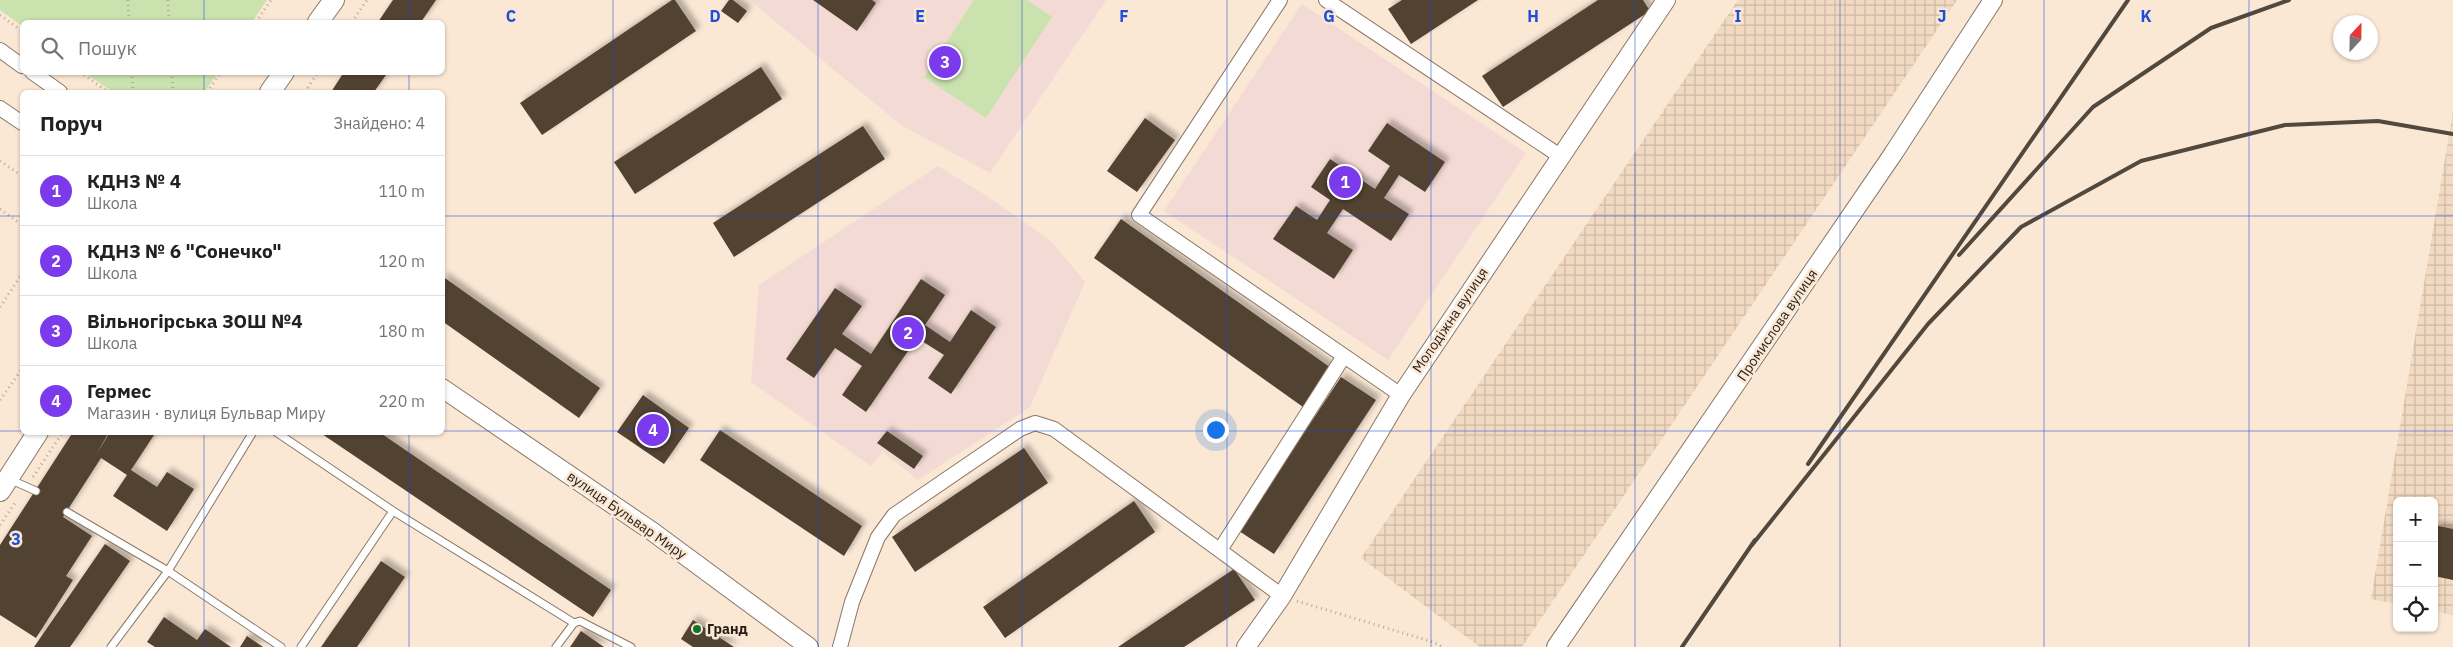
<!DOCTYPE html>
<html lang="uk">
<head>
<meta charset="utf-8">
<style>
  body { margin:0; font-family:"IBM Plex Sans",sans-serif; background:#f2f2f2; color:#202124 }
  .controls { position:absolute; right:15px; bottom:15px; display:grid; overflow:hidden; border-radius:8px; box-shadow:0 1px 4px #0004 }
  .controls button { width:45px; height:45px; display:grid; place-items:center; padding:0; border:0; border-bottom:1px solid #e0e0e0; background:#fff; color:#202124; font:25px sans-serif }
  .compass { position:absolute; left:2333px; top:15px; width:45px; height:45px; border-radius:50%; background:#fff; box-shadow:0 1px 4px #0004; rotate:22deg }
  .you { position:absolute; left:1215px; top:429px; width:18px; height:18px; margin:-12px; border:4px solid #fff; border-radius:50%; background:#1a73e8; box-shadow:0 0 0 8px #1a73e833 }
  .badge { display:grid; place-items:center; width:32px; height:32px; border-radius:50%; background:#7c3aed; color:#fff; font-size:16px; font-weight:700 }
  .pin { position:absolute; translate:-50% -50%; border:2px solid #fff; box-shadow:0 1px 5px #0006 }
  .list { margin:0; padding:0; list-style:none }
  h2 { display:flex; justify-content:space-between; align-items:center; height:65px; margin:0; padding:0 20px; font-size:21px }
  h2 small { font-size:16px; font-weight:400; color:#757577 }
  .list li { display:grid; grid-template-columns:32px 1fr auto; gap:15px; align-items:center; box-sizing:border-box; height:70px; padding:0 20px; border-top:1px solid #e0e0e0 }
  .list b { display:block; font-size:19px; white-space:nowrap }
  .list p { margin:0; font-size:16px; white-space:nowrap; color:#757577 }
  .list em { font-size:16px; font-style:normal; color:#757577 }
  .icon { flex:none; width:28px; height:28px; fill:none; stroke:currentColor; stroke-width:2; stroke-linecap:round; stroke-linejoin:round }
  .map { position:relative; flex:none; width:2453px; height:647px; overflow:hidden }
  .search { position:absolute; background:#fff; box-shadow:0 1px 4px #0004; left:20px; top:20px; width:425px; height:55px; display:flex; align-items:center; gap:12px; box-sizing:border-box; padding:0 18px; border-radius:8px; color:#757577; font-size:19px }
  .panel { position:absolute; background:#fff; box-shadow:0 1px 4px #0004; left:20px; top:90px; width:425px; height:345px; border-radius:8px }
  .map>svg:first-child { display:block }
</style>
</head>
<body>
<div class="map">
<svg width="2453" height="647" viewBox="0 0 2453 647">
  <defs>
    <pattern id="industrial-grid" width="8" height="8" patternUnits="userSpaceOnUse" patternTransform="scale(1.25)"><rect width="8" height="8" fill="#f1d9c2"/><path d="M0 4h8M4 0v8" fill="none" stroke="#cebaa6"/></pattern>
    <filter id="shadow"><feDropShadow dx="4.5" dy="-4.5" stdDeviation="2.5" flood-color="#0004"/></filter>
  </defs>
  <rect width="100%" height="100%" fill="#fae7d4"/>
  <!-- industrial -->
  <path fill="url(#industrial-grid)" d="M1738,0H1957L1522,647H1480L1361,558Z
    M2453,111V615L2434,611V501H2397V604L2371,599Z"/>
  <!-- education -->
  <path fill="#f4dad4" d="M749,0H1106L990,173L901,125Z
    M1302,4L1526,153L1388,360L1164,211Z
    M938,166L990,198L1052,242L1085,282L1030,407L918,480L883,452L871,466L751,382L759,285Z"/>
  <!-- green -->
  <path fill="#cae2ad" d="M0,0H267L252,22H22V26L0,10Z
    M974,0H1027L1052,17L986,118L924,77Z
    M85,73L218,72V73L204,92H113Z"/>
  <!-- building -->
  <path fill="#514233" filter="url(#shadow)" d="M393,0H436L421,22H378Z
    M672,0H675L696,31L542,135L520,103Z
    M729,0H733L747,11L738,23L721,11Z
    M813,0H872L876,3L857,31Z
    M1402,0H1478L1411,44L1388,9Z
    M1598,0H1643L1650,11L1503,107L1482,76Z
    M761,67L782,99L635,194L614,162Z
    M344,72H388L374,92H331Z
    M1145,118L1175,140L1137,192L1107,171Z
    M1387,123L1445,162L1425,192L1399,175L1384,198L1409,214L1391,241L1343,209L1327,233L1353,250L1334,279L1273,239L1296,206L1317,220L1330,200L1311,187L1330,159L1375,189L1390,166L1368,151Z
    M863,126L885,159L734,257L713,223Z
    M1121,219L1331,368L1303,407L1094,258Z
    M442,276L600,388L579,418L442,321Z
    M921,279L945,295L925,325L950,342L971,310L996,327L951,394L928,378L944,355L917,338L866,412L842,395L862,366L835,348L814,378L786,359L835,288L862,306L842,334L871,354Z
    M1341,377L1376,400L1274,554L1239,531Z
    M643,395L689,428L664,464L617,432Z
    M720,430L862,526L844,556L700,460Z
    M887,431L923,456L914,469L877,443Z
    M73,432H109L96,455L110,432H156L131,470L157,487L167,472L194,489L167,531L113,496L127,475L101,458L63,517L92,536L66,576L73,580L36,638L0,615V545Z
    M319,432H379L611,590L593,617Z
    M1024,448L1048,483L915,572L892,537Z
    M1134,501L1155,532L1005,638L983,607Z
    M2434,525L2453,529V580L2434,576Z
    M105,544L130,561L70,647H34Z
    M381,561L405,577L357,647H321Z
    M1234,569L1255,600L1184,647H1118Z
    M164,617L197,640L205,629L231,647H155L147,642Z
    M693,620L734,647H693L681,639Z
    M581,631L604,647H570Z
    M247,636L263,647H240Z"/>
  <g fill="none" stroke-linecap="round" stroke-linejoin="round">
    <defs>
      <path id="service" d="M276,432L393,511L574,623L580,621L631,647
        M9,479L36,491
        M67,512L168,571L281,647
        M111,647L168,571L253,432
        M301,647L393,511
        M556,647L574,623"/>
      <path id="minor" d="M1280,0L1139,215L1401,395
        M1326,0L1560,156
        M0,50L22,66
        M32,72L60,92
        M0,108L22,123
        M1220,550L1344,356
        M840,647L852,602L878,537L894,515L1020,429L1035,423L1054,429L1282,596"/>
      <path id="tertiary" d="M442,388L653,532L809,647
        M1246,647L1282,596L1401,395L1666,0
        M1556,647L1893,154L1993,0"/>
      <path id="secondary" d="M318,22L334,0
        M270,92L284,72
        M0,491L38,432"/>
    </defs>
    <!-- service casing -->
    <use href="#service" stroke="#897968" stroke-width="9"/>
    <!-- minor casing -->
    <use href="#minor" stroke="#897968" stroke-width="16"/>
    <!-- tertiary casing -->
    <use href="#tertiary" stroke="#897968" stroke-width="20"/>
    <!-- secondary casing -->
    <use href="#secondary" stroke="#897968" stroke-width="22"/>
    <!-- path -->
    <path stroke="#b9aa9a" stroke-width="3" stroke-dasharray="1 4" stroke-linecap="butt" d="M128,0L129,22
      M168,0L169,22
      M0,15L22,31
      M256,22L271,0
      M352,22L367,0
      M80,72L108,92
      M132,72L133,92
      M172,72L173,92
      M207,92L221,72
      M305,92L318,72
      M0,161L22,176
      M0,209L22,225
      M0,307L22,274
      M0,400L22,369
      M33,477L63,432
      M0,525L15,503
      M1297,601L1433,642L1442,647"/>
    <!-- service -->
    <use href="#service" stroke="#fff" stroke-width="7"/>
    <!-- minor -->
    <use href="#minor" stroke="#fff" stroke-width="14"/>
    <!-- tertiary -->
    <use href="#tertiary" stroke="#fff" stroke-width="18"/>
    <!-- secondary -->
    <use href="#secondary" stroke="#fff" stroke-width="20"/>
    <!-- rail -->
    <path stroke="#51483e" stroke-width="4" d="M1959,255L2093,107L2211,28L2289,0
      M1808,464L2128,0
      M1752,545L1928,324L2021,227L2141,161L2285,125L2378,121L2453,134
      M1682,647L1755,540"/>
  </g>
  <!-- grid -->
  <path fill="none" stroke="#1d4ed8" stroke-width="1" stroke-opacity="0.55" d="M204,0V22M409,0V22M613,0V647M818,0V647M1022,0V647M1227,0V647M1431,0V647M1635,0V647M1840,0V647M2044,0V647M2249,0V647M204,72V92M409,72V92M0,216H22M442,216H2453M0,431H22M442,431H2453M204,432V647M409,432V647"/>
  <!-- markers -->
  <circle fill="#0e7528" stroke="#fae7d4" stroke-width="2" cx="697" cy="629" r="5"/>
  <g text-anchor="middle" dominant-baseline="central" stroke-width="5" stroke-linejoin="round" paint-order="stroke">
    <!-- street labels -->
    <g font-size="14" fill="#261f18" stroke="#fae7d4">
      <text transform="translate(1450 320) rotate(-56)">Молодіжна вулиця</text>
      <text transform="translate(1777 325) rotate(-56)">Промислова вулиця</text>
      <text transform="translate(627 515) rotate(35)">вулиця Бульвар Миру</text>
    </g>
    <!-- poi labels -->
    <g font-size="14" font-weight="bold" fill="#261f18" stroke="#fae7d4" text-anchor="start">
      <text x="707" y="629">Гранд</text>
    </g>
  </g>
  <g font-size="16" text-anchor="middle" font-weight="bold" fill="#1d4ed8" stroke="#fae7d4" stroke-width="5" stroke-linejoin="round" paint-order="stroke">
    <text x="511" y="22">C</text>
    <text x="715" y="22">D</text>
    <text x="920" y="22">E</text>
    <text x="1124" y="22">F</text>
    <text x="1329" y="22">G</text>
    <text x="1533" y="22">H</text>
    <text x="1738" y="22">I</text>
    <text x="1942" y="22">J</text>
    <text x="2146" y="22">K</text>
    <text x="16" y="545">3</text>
  </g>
</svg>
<div class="controls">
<button>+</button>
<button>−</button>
<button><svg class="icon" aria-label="locate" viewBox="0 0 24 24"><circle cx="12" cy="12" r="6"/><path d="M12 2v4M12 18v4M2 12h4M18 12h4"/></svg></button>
</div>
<svg class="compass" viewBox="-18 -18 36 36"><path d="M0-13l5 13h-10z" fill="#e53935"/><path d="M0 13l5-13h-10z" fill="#757577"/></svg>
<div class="you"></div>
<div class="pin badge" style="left:1345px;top:182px">1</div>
<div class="pin badge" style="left:908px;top:333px">2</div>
<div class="pin badge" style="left:945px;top:62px">3</div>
<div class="pin badge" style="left:653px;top:430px">4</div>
<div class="search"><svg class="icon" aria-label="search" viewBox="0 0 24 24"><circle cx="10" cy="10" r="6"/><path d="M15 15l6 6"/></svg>Пошук</div>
<section class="panel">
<h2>Поруч<small>Знайдено: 4</small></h2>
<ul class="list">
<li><span class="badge">1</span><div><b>КДНЗ № 4</b><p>Школа</p></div><em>110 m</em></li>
<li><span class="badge">2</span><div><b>КДНЗ № 6 &quot;Сонечко&quot;</b><p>Школа</p></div><em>120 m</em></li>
<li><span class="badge">3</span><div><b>Вільногірська ЗОШ №4</b><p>Школа</p></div><em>180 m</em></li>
<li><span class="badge">4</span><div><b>Гермес</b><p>Магазин · вулиця Бульвар Миру</p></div><em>220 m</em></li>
</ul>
</section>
</div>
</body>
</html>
